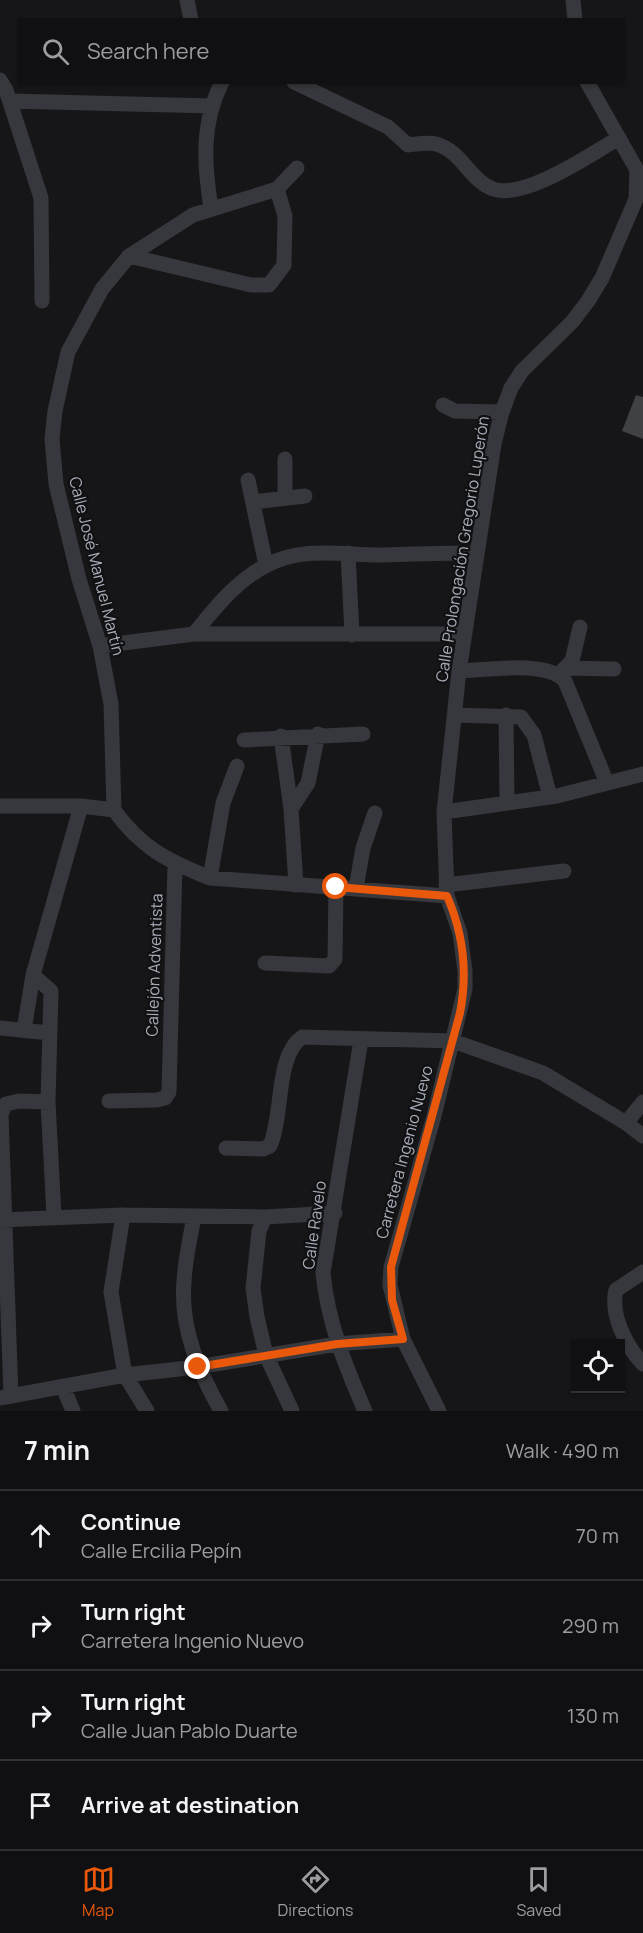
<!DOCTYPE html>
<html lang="en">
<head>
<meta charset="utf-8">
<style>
  body { margin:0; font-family:Manrope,sans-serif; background:#19191b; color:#f1f3f6 }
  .controls { position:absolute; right:18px; bottom:18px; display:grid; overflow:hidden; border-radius:0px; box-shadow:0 2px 4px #0004 }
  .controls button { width:54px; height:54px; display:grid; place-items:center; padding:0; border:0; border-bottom:2px solid #303032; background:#101012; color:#f1f3f6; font:30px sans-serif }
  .stop { position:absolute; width:18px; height:18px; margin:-14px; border:4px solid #ea580c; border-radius:50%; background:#fff }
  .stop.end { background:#ea580c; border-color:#fff; box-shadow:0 2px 6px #0008 }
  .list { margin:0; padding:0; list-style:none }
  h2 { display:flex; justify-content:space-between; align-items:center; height:78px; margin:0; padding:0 24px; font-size:26px }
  h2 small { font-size:20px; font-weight:400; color:#9c9d9f }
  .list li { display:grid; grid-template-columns:39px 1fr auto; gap:18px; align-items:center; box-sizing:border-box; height:90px; padding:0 24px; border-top:2px solid #303032 }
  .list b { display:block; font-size:22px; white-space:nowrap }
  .list p { margin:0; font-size:20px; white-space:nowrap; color:#9c9d9f }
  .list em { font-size:20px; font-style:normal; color:#9c9d9f }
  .icon { flex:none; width:33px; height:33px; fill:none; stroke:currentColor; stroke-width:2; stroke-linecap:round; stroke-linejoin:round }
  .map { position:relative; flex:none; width:643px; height:1411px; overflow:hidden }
  .search { position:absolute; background:#101012; box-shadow:0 2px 4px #0004; left:18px; right:18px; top:18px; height:66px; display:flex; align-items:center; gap:15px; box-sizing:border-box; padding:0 21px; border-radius:0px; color:#9c9d9f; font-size:22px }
  .sheet { height:438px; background:#101012 }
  nav { display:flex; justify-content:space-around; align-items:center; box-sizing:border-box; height:84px; border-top:2px solid #303032; background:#101012; font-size:16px; color:#9c9d9f }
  nav a { display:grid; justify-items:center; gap:3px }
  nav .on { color:#ea580c }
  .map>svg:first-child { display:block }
</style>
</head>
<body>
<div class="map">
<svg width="643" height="1411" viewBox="0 0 643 1411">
  <rect width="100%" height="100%" fill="#161618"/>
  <!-- building -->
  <path fill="#404145" d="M636,395L643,397V439L622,431Z"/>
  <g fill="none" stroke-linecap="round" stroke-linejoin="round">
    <!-- minor -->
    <path stroke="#37383d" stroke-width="15" d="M187,0L191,20
      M573,0L575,20
      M0,80L6,90L41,198L42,301
      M294,82L388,127L408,145C417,144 428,142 436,144C462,151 469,180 493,189C525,200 591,154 619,138
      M10,101L212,106
      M211,208C204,164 201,124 222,82
      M129,256L251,285H269L284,265L285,216L277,189
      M443,405L455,411L502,412
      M285,459V497
      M248,480L266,565
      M253,502L305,496
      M348,553L352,635
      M194,634C214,609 237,580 267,565C303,546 342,555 380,555C413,554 445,553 477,553
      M100,646L194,634H465
      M567,668L614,669
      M459,671C486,670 547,660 565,681L607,783
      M559,674L572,661L580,627
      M455,715L521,717L534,735L550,797
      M506,715L507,803
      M281,736L291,809
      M244,740L363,734
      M0,806H81L114,810C141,848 168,861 210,878L447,896
      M114,810L111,704L100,646L79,579L56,484L52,439L55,411L68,352L102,289L129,256L193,215L277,189L297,168
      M444,812L557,796L643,774
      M210,878L223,803L237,766
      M296,885L291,809L308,783L318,734
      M446,885L564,871
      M356,888L363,848L375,813
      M265,963L329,966L335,959L336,887
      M33,975L51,991L48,1102L54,1216
      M0,1028L50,1033
      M24,1030L33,975L81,806
      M361,1040L323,1273C328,1323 345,1365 365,1411
      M109,1101L157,1100L165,1098L169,1092L175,864
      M626,1123L643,1102
      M226,1148L263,1149L270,1146C284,1112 275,1057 302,1037L453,1041L543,1073L626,1123L643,1136
      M123,1215L111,1292L125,1375L147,1411
      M194,1217C190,1238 185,1260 184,1282C180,1328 199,1372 221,1411
      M265,1217L259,1231L253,1288L257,1317L266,1355L292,1411
      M0,1220L123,1215L265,1217L335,1213
      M643,1272L616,1290C610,1315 626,1346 643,1364
      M63,1387L73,1411
      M11,1396L1,1114L6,1104L19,1101L48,1102
      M0,1398L125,1375L197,1367L337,1344L403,1339
      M439,1411L403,1339L390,1285L391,1267L434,1116L465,989V971L460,933L447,896L444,812L459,671L494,444L502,412L511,388L522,371L572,322L588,301L602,278L636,199L637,170L587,82"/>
  </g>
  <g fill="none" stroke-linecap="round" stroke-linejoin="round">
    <!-- route -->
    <path stroke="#ea580c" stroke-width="8" d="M198,1367L337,1344L403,1339L392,1300L391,1267L460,1013C468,972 464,935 447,896L336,887"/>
  </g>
  <g text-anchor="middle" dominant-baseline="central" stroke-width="4.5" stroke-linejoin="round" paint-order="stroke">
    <!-- street labels -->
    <g font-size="16" fill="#a8adb8" stroke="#111113">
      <text transform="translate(462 549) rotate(-81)">Calle Prolongación Gregorio Luperón</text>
      <text transform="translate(97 566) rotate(76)">Calle José Manuel Martín</text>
      <text transform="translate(154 965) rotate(-88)">Callejón Adventista</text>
      <text transform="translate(404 1152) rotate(-75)">Carretera Ingenio Nuevo</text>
      <text transform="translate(314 1225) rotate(-82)">Calle Ravelo</text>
    </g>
  </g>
</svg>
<div class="controls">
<button><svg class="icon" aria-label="locate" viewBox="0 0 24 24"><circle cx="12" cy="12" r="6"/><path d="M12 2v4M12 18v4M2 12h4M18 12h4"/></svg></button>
</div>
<div class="stop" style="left:336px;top:887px"></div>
<div class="stop end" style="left:198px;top:1367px"></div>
<div class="search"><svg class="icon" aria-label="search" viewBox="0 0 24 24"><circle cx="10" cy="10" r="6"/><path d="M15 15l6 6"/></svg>Search here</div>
</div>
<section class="sheet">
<h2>7 min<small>Walk · 490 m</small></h2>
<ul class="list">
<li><svg class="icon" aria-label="ahead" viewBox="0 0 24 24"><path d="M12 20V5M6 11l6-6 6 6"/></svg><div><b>Continue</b><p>Calle Ercilia Pepín</p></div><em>70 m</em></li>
<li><svg class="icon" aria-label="right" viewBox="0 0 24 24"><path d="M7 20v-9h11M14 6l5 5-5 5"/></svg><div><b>Turn right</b><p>Carretera Ingenio Nuevo</p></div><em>290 m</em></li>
<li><svg class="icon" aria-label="right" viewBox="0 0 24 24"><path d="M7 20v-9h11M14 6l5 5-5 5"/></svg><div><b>Turn right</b><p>Calle Juan Pablo Duarte</p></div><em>130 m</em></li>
<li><svg class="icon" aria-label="arrive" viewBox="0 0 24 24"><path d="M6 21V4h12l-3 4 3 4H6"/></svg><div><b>Arrive at destination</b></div></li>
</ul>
</section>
<nav>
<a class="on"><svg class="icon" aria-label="map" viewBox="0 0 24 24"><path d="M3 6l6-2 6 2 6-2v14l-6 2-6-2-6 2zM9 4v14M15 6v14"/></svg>Map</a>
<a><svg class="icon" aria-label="directions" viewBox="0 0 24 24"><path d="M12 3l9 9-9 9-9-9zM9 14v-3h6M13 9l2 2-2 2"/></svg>Directions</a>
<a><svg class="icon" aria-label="saved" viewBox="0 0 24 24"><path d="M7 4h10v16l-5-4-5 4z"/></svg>Saved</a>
</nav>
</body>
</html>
